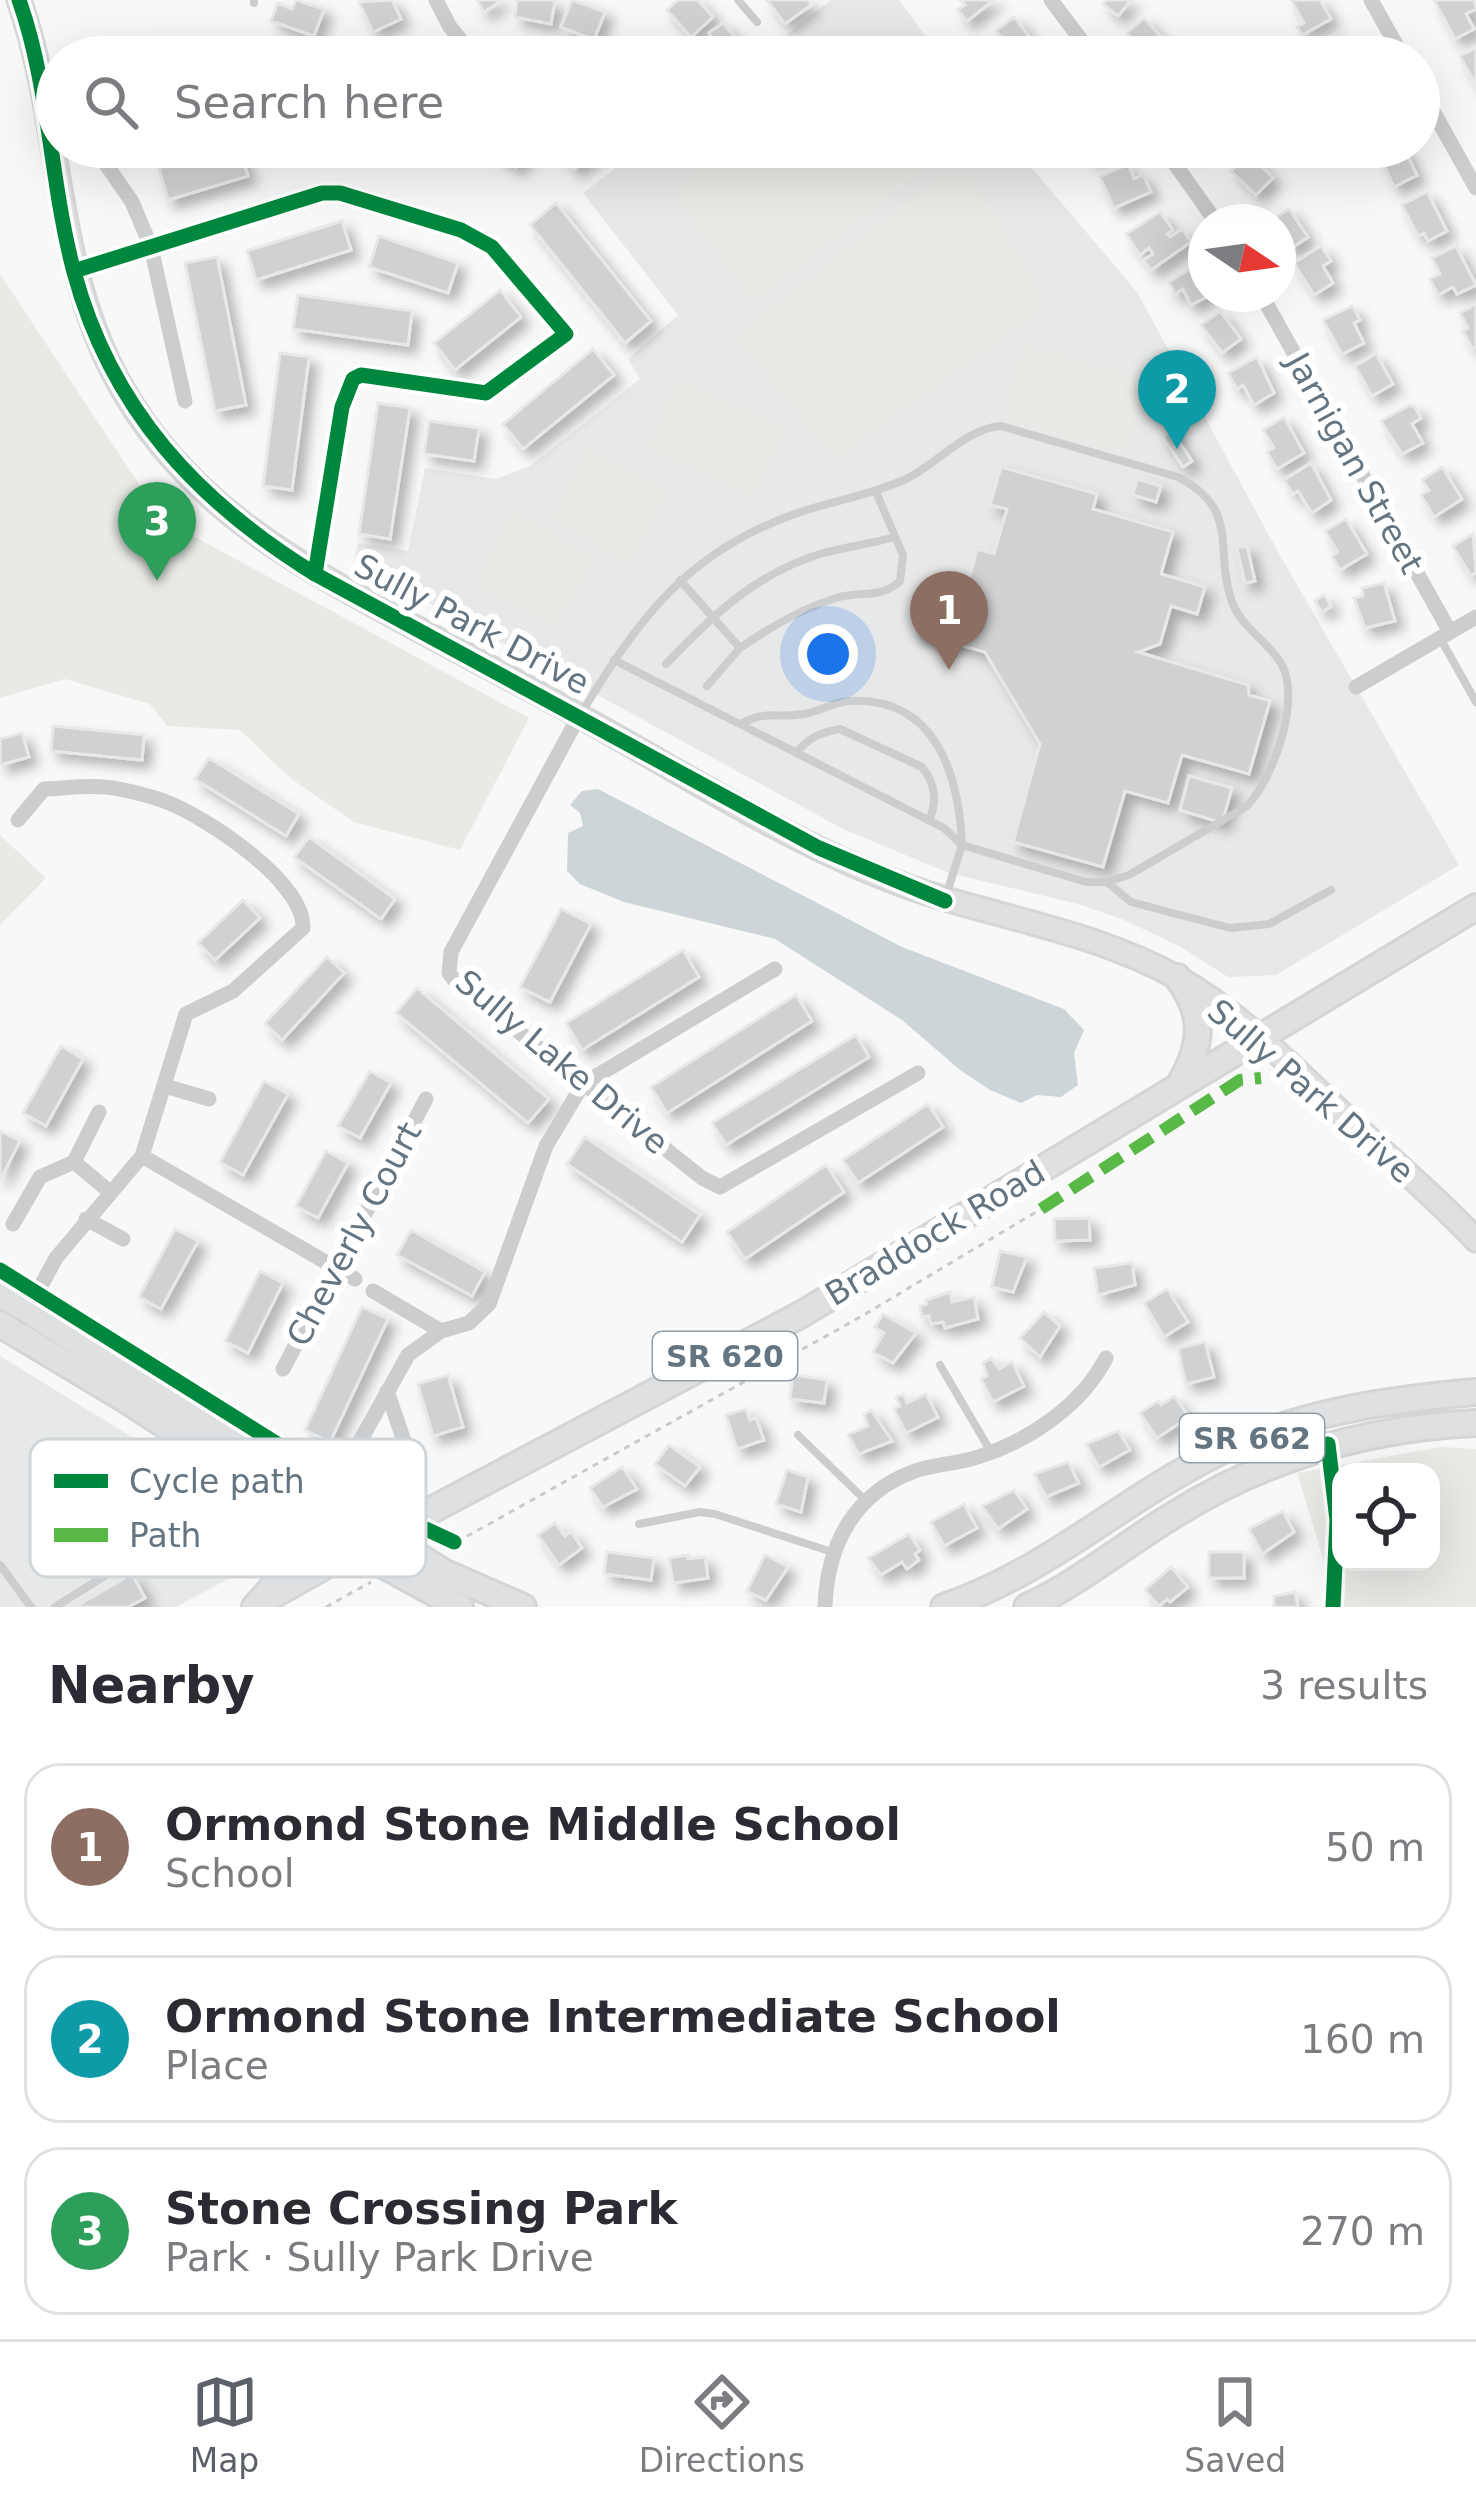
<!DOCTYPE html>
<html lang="en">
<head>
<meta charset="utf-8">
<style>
  body { margin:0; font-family:"DejaVu Sans",sans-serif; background:#f2f2f3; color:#2b2b33 }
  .controls { position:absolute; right:36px; bottom:36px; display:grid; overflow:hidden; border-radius:24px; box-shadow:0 12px 48px #0002 }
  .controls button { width:108px; height:108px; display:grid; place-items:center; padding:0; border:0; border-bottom:3px solid #e1e1e2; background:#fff; color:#2b2b33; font:60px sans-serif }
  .compass { position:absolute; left:1188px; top:204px; width:108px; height:108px; border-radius:50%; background:#fff; box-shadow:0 12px 48px #0002; rotate:103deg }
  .you { position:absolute; left:828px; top:654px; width:42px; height:42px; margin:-30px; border:9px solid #fff; border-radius:50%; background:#1a73e8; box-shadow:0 0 0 18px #1a73e833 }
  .badge { display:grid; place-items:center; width:78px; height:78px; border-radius:50%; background:#5c6169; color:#fff; font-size:39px; font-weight:700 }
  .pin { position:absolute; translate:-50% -99px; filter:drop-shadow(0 3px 6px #0008) }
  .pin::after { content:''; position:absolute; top:63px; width:42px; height:36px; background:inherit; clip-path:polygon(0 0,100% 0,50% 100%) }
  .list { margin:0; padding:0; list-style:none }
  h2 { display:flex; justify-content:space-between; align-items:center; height:156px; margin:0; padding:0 48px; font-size:51px }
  h2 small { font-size:39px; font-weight:400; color:#7c7c81 }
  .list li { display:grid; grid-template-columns:78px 1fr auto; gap:36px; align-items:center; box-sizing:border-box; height:168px; margin:0 24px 24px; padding:0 24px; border:3px solid #e1e1e2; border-radius:36px }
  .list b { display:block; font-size:45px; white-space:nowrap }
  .list p { margin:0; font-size:39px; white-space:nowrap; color:#7c7c81 }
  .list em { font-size:39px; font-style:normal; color:#7c7c81 }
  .icon { flex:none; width:66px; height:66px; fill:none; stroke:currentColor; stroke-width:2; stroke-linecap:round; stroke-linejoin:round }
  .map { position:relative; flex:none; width:1476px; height:1607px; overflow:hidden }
  .search { position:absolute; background:#fff; box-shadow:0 12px 48px #0002; left:36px; right:36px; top:36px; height:132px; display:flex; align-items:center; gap:30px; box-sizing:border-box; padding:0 42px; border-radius:66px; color:#7c7c81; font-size:45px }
  .sheet { height:732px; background:#fff }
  nav { display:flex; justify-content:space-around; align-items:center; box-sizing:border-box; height:168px; border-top:3px solid #e1e1e2; background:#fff; font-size:33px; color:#7c7c81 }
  nav a { display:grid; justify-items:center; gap:6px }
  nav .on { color:#5c6169 }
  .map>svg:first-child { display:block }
</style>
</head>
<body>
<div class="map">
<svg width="1476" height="1607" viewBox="0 0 1476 1607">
  <defs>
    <filter id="shadow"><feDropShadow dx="8" dy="8" stdDeviation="6" flood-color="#0004"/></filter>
  </defs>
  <rect width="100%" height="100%" fill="#f8f8f8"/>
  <!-- built -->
  <path fill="#e7e8e8" d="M831,0H899L941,57H758Z
    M643,147H1014L1137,292L1278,552L1459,865L1276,975L1228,977L1181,947L1122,919L1078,904L949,873L845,830L354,562L358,543L408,551L425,468L496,479L530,466L640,379L628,359L678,315L583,193Z
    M0,1356L244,1506L267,1558L176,1607H0Z"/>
  <!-- green -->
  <path fill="#e7eae5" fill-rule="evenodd" d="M727,147H943L946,151L755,302L672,192Z
    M948,170L970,175L1042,293L1040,311L834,460L735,336Z
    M0,274L162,519L529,718L460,850L354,822L290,778L240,730L167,726L150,704L65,679L0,698Z
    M1023,345L1146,379L1126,453L1002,418Z
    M678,380L787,428L754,496L647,448Z
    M589,448L669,491L630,563L551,520Z
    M513,512L594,556L556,628L474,584Z
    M0,835L46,878L0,925Z
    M1441,1447L1476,1449V1607H1338L1297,1473ZM1341,1472H1431V1562H1341Z"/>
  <!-- water -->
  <path fill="#cdd5d8" d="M272,147H429L430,152L420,160L383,152L284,157Z
    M598,789L902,947L1064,1009L1084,1030L1074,1053L1078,1085L1061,1097L1037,1095L1021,1103L990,1090L960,1070L902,1020L775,939L624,902L580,884L567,871L568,833L583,826L580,813L570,805L582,791Z"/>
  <!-- building -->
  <path fill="#cfd1d2" stroke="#e8e8e8" stroke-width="3" filter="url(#shadow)" d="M296,0L324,9L314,36L271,21L278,3L292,9Z
    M392,0L401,19L373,32L359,2Z
    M477,0H502L484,12Z
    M517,0H555L551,24L515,17Z
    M572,0L605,12L594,40L561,27Z
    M678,0H698L713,17L691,37L667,10Z
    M767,0H808L811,5L785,24Z
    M960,0H994L967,21L958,10L965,5Z
    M1106,0H1131L1118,16L1103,4Z
    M1291,0H1320L1331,19L1302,35L1297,27L1304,23Z
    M1434,0H1474L1476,9L1466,14L1474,29L1455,39Z
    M1014,17L1035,44L1018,57L996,31Z
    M1144,18L1167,44L1153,57H1148L1127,33Z
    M723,23L742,46L728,57H704L699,51L714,40L709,33Z
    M1338,33L1350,57H1317L1312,47Z
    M634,37L643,57H611L608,50Z
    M415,38L425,53L420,57L375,55L395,41L399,48Z
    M1476,48V85L1460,56Z
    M230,147H239L248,176L168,200L159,168Z
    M485,147H525L528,149L516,167Z
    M557,147H604L574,169Z
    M1084,147H1109L1094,159Z
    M1394,147H1403L1417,175L1394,187L1379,154Z
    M1249,153L1273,178L1256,195L1231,171Z
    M1128,164L1134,179L1143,175L1151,192L1114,208L1100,177Z
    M1427,192L1447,231L1428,241L1424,233L1418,236L1402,205Z
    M556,203L651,321L625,343L530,225Z
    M1289,209L1308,237L1289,250L1278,234V222H1269Z
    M1160,212L1173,230L1167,234L1170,237L1182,229L1191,242L1151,270L1144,260L1153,254L1149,248L1140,255L1126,234Z
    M342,221L351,250L256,280L247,251Z
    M379,236L458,263L448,293L369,267Z
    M1321,246L1331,261L1323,266L1333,283L1314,295L1294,263Z
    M1456,246L1476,285L1457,294L1453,287L1438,295L1430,279L1440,274L1432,258Z
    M217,257L246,405L215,411L185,263Z
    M1196,265L1206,284V294H1212L1191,305L1183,289L1175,294L1169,282Z
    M500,290L521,317L455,370L434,343Z
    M298,295L412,311L408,345L293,329Z
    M1476,304V346L1472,348L1463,331L1468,328L1460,313Z
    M1352,306L1360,320L1354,323L1364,343L1342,354L1323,320Z
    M1220,311L1241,339L1222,353L1201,325Z
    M593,349L614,375L523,449L503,424Z
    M280,353L309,357L292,490L263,486Z
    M1376,354L1393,384L1372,396L1355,366Z
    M1257,357L1274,393L1254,405L1243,385L1237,389L1228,373Z
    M378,403L410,408L390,539L359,534Z
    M1408,406H1414L1421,418L1412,424L1423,443L1402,454L1381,421Z
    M1284,417L1304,453L1277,469L1267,452L1274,448L1263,430Z
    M429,421L479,428L474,461L424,454Z
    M1171,430L1192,461L1183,467L1163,437Z
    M1311,463L1331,500L1312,513L1298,491L1293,494L1284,480Z
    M1001,467L1097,494L1093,509L1173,532L1161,574L1205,587L1197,614L1171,606L1160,644L1138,652L1248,685L1249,695L1270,701L1249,774L1182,755L1168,803L1125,791L1103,867L1013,842L1040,744L985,652L914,632L927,585L944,590L949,573L969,579L977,549L994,554L1007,509L990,505Z
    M1442,467L1462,499L1434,517L1421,495L1429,490L1422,480Z
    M1137,479L1161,486L1156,502L1133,495Z
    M1346,519L1367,554L1340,570L1332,556L1338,552L1325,531Z
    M1473,534L1476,572L1471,576L1453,546Z
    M1247,546L1255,581L1245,583L1237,548Z
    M1384,583L1395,621L1365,628L1354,598L1363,596L1362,588Z
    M1324,595L1331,606L1322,612L1315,601Z
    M53,726L144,735L142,760L51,751Z
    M22,733L29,757L0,765V739Z
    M209,758L299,814L286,836L195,779Z
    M1189,776L1232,788L1222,823L1180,810Z
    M309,837L395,899L381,919L294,857Z
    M243,900L260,918L215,960L198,943Z
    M561,909L591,924L550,1002L520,987Z
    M683,950L699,977L582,1050L566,1023Z
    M327,957L344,973L282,1040L265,1023Z
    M417,988L549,1099L528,1123L396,1013Z
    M796,995L812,1021L667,1113L651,1087Z
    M856,1035L869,1057L726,1145L712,1123Z
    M61,1046L83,1059L46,1126L23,1113Z
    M370,1071L391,1083L360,1138L338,1126Z
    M264,1081L288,1094L243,1175L220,1162Z
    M928,1104L943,1127L858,1183L843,1160Z
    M0,1131L20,1141L0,1180Z
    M585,1137L700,1215L682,1242L567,1164Z
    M326,1151L348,1163L318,1218L296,1206Z
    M826,1165L844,1192L745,1259L727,1232Z
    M1089,1218L1090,1240L1055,1241L1054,1219Z
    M175,1229L198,1241L161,1309L139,1297Z
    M411,1230L485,1272L472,1296L397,1255Z
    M1000,1251L1027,1257L1013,1292L992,1287Z
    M1132,1263L1135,1285L1098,1295L1094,1268Z
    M260,1271L283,1283L248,1353L225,1341Z
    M1167,1289L1188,1322L1164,1337L1144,1303Z
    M950,1292L952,1302L974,1297L978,1319L945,1328L943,1322L931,1324L929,1316L922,1317L920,1306L927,1304L926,1300Z
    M362,1307L388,1319L330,1442L305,1430Z
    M1044,1312L1060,1326L1040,1357L1020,1338Z
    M883,1314L916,1333L893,1363L873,1352L884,1333L875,1327Z
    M1205,1342L1214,1377L1186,1384L1178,1348Z
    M991,1358L999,1369L1012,1362L1024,1386L993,1402L981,1379L987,1376L983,1363Z
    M448,1375L463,1427L433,1436L418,1384Z
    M793,1375L827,1380L824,1403L790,1399Z
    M903,1394L907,1403L926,1394L938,1417L906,1433L894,1409L900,1406L896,1397Z
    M1174,1396L1189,1417L1157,1438L1140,1413L1158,1401L1161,1405Z
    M746,1409L750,1420L756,1418L764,1440L737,1449L726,1415Z
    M871,1410L892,1441L859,1454L848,1435L868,1426L864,1415Z
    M1118,1431L1130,1450L1099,1467L1086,1444Z
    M669,1445L700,1467L685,1486L655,1464Z
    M1068,1462L1079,1483L1046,1497L1034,1474Z
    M622,1467L637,1489L603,1507L590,1488Z
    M787,1470L808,1477L801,1512L776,1504Z
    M1014,1490L1027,1509L998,1529L982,1506Z
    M964,1504L977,1528L944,1546L931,1522Z
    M1283,1511L1294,1532L1262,1554L1249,1529Z
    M555,1523L565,1536L571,1532L582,1548L559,1565L538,1535Z
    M909,1534L920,1550L915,1554L919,1560L907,1569L902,1562L881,1575L868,1558Z
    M607,1552L654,1558L651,1580L604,1574Z
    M1209,1552H1244V1578H1209Z
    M688,1555V1559L705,1557L708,1578L673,1583L669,1558Z
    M765,1555L788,1567L766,1600L747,1591Z
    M1171,1567L1188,1587L1170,1602L1167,1599L1159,1606L1145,1590Z
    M132,1574L145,1598L128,1607H75Z
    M1295,1592L1298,1607H1274V1596Z"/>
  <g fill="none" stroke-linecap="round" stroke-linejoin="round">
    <defs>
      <path id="secondary" d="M19,0C63,126 53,264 119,383C185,502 288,559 403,621C466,655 529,688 592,723C686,775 780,836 880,876C977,916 1086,926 1178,978C1242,1014 1297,1072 1350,1121C1392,1161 1437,1198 1476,1240
        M262,1603L356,1550"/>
      <path id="primary" d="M1177,977C1205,1013 1203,1044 1181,1082
        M0,1293L443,1572L523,1607
        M0,1324L128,1401L356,1550L460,1607
        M356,1550L802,1314L1476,907
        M255,1607C295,1564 305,1548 267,1498
        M944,1607C1049,1571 1120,1501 1217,1453C1299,1412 1386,1400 1476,1392
        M1027,1607C1077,1584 1122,1547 1169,1518C1263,1458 1365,1428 1476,1423"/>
    </defs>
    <!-- secondary casing -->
    <use href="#secondary" stroke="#d5d6d7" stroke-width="27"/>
    <!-- primary casing -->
    <use href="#primary" stroke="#d4d5d6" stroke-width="30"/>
    <!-- path -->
    <path stroke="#c9cacb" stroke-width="3" stroke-dasharray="6 6" stroke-linecap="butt" d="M446,1548L862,1316L1041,1209
      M326,1607L371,1582"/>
    <!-- lane -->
    <path stroke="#cbcdce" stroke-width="8" d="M738,0L757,22
      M254,3V0
      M680,580L740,648L707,686
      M1440,638L1476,702
      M740,648C770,627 801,609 836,598C858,591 882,599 900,581L903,555L876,492
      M614,660L944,828L962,845C959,775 936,696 849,701C833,702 819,712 804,714C775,719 770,709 740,724
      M666,664C712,616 755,574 820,554C845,547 870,544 895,537
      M582,712C638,620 686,553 792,515C830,501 869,496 906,479C937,464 967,428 1001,426L1178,477C1241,510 1214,548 1231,599C1240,628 1268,640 1282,665C1301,701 1273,779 1247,806L1129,875L1107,882H1086L962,845L947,893
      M796,753C808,738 821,732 840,729L922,767C936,784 937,801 929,821
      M1108,883L1131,902L1230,928L1269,924L1331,890
      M940,1365L991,1452
      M798,1435L865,1500
      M639,1524L700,1512L715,1514L832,1552
      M0,1565L31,1607
      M55,1607L119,1567L155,1508"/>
    <!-- street -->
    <path stroke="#cbcdce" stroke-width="15" d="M436,0L450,27L475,57
      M1051,0L1094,57
      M1371,0L1403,57
      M1419,86L1476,188
      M1163,147L1216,222
      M99,154L132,202L151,247L185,401
      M74,271L322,193H340L461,230L492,247L566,334L486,393L361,375L353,379L342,407L315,574
      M1261,294L1450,632
      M1356,687L1476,617
      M579,716L451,952L449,973L455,981L702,1178L720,1187L918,1073
      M18,820L44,789C68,788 95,784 119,789C134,792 150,796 164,801C205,816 305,882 303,928L233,991L186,1014L142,1156L56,1258L24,1317
      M165,1086L209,1099
      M142,1156L355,1279
      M74,1162L99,1112
      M86,1219L123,1239
      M13,1224L40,1177L74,1162L110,1192
      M373,1291L441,1331
      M283,1369L426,1099
      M387,1391L405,1444L370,1457L359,1443L408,1355L441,1331L469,1323L489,1304L546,1146L583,1084L775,969
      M825,1607C827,1545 854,1493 915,1471C935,1464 957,1464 978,1457C1029,1441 1082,1405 1106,1358"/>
    <!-- secondary -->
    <use href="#secondary" stroke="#dfe0e1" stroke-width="21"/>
    <!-- primary -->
    <use href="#primary" stroke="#dfe0e1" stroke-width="24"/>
    <!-- quiet -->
    <path stroke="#58b947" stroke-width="12" stroke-dasharray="24 12" stroke-linecap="butt" d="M1041,1209L1240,1080L1261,1078"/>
    <defs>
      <path id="cycleway" d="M19,0C50,87 50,183 74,272C111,409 197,501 315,574L819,848L945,901
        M74,271L322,193H340L461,230L492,247L566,334L486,393L361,375L353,379L342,407L315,574
        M0,1270L376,1506L454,1542
        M1328,1444L1337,1520L1333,1607"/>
    </defs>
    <!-- cycleway casing -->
    <use href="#cycleway" stroke="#fff" stroke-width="22"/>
    <!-- cycleway -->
    <use href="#cycleway" stroke="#00873e" stroke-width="15"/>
  </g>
  <g text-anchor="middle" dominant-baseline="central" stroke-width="12" stroke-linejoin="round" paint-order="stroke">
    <!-- shield labels -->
    <g fill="#fff" stroke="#929ea7" stroke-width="3">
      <rect x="653" y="1332" width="144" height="48" rx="9"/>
      <rect x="1180" y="1414" width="144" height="48" rx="9"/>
    </g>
    <g font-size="30" font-weight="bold" fill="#647481">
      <text x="725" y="1356">SR 620</text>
      <text x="1252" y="1438">SR 662</text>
    </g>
    <!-- street labels -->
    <g font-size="33" fill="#647481" stroke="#fff">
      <text transform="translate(1355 463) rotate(61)">Jarnigan Street</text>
      <text transform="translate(472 624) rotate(28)">Sully Park Drive</text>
      <text transform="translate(562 1062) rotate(40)">Sully Lake Drive</text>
      <text transform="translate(1311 1091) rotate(41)">Sully Park Drive</text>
      <text transform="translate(935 1233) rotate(-31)">Braddock Road</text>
      <text transform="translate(354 1234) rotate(-62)">Cheverly Court</text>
    </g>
  </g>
  <!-- legend -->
  <rect x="30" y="1439" width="396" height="138" rx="18" fill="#fff" stroke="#d0d5d9" stroke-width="3"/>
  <rect x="54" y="1474" width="54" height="14" fill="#00873e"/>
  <rect x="54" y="1528" width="54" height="14" fill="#58b947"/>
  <g font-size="33" fill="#647481">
    <text x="129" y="1493">Cycle path</text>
    <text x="129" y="1547">Path</text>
  </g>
</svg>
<div class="controls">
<button><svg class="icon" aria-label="locate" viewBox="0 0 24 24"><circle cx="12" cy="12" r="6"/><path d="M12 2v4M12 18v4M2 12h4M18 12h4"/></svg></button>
</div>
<svg class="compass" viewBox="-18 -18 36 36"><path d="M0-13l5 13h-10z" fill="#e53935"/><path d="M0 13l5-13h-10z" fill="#7c7c81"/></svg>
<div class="you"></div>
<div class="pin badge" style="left:949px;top:670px;background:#8d6e63">1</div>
<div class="pin badge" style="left:1177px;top:449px;background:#0f9aa8">2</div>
<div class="pin badge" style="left:157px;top:581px;background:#2e9e5b">3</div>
<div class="search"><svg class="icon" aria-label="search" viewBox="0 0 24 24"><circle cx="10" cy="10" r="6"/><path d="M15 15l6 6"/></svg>Search here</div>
</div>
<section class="sheet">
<h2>Nearby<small>3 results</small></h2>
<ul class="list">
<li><span class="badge" style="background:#8d6e63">1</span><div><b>Ormond Stone Middle School</b><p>School</p></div><em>50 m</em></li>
<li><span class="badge" style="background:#0f9aa8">2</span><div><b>Ormond Stone Intermediate School</b><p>Place</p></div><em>160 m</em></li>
<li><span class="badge" style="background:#2e9e5b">3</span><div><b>Stone Crossing Park</b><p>Park · Sully Park Drive</p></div><em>270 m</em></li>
</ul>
</section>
<nav>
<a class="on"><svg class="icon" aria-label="map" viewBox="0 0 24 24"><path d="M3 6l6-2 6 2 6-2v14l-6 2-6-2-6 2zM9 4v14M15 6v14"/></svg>Map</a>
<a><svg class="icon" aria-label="directions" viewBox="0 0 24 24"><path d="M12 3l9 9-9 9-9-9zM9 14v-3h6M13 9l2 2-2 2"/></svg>Directions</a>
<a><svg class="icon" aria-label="saved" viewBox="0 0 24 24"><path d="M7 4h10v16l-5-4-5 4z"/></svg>Saved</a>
</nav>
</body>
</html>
